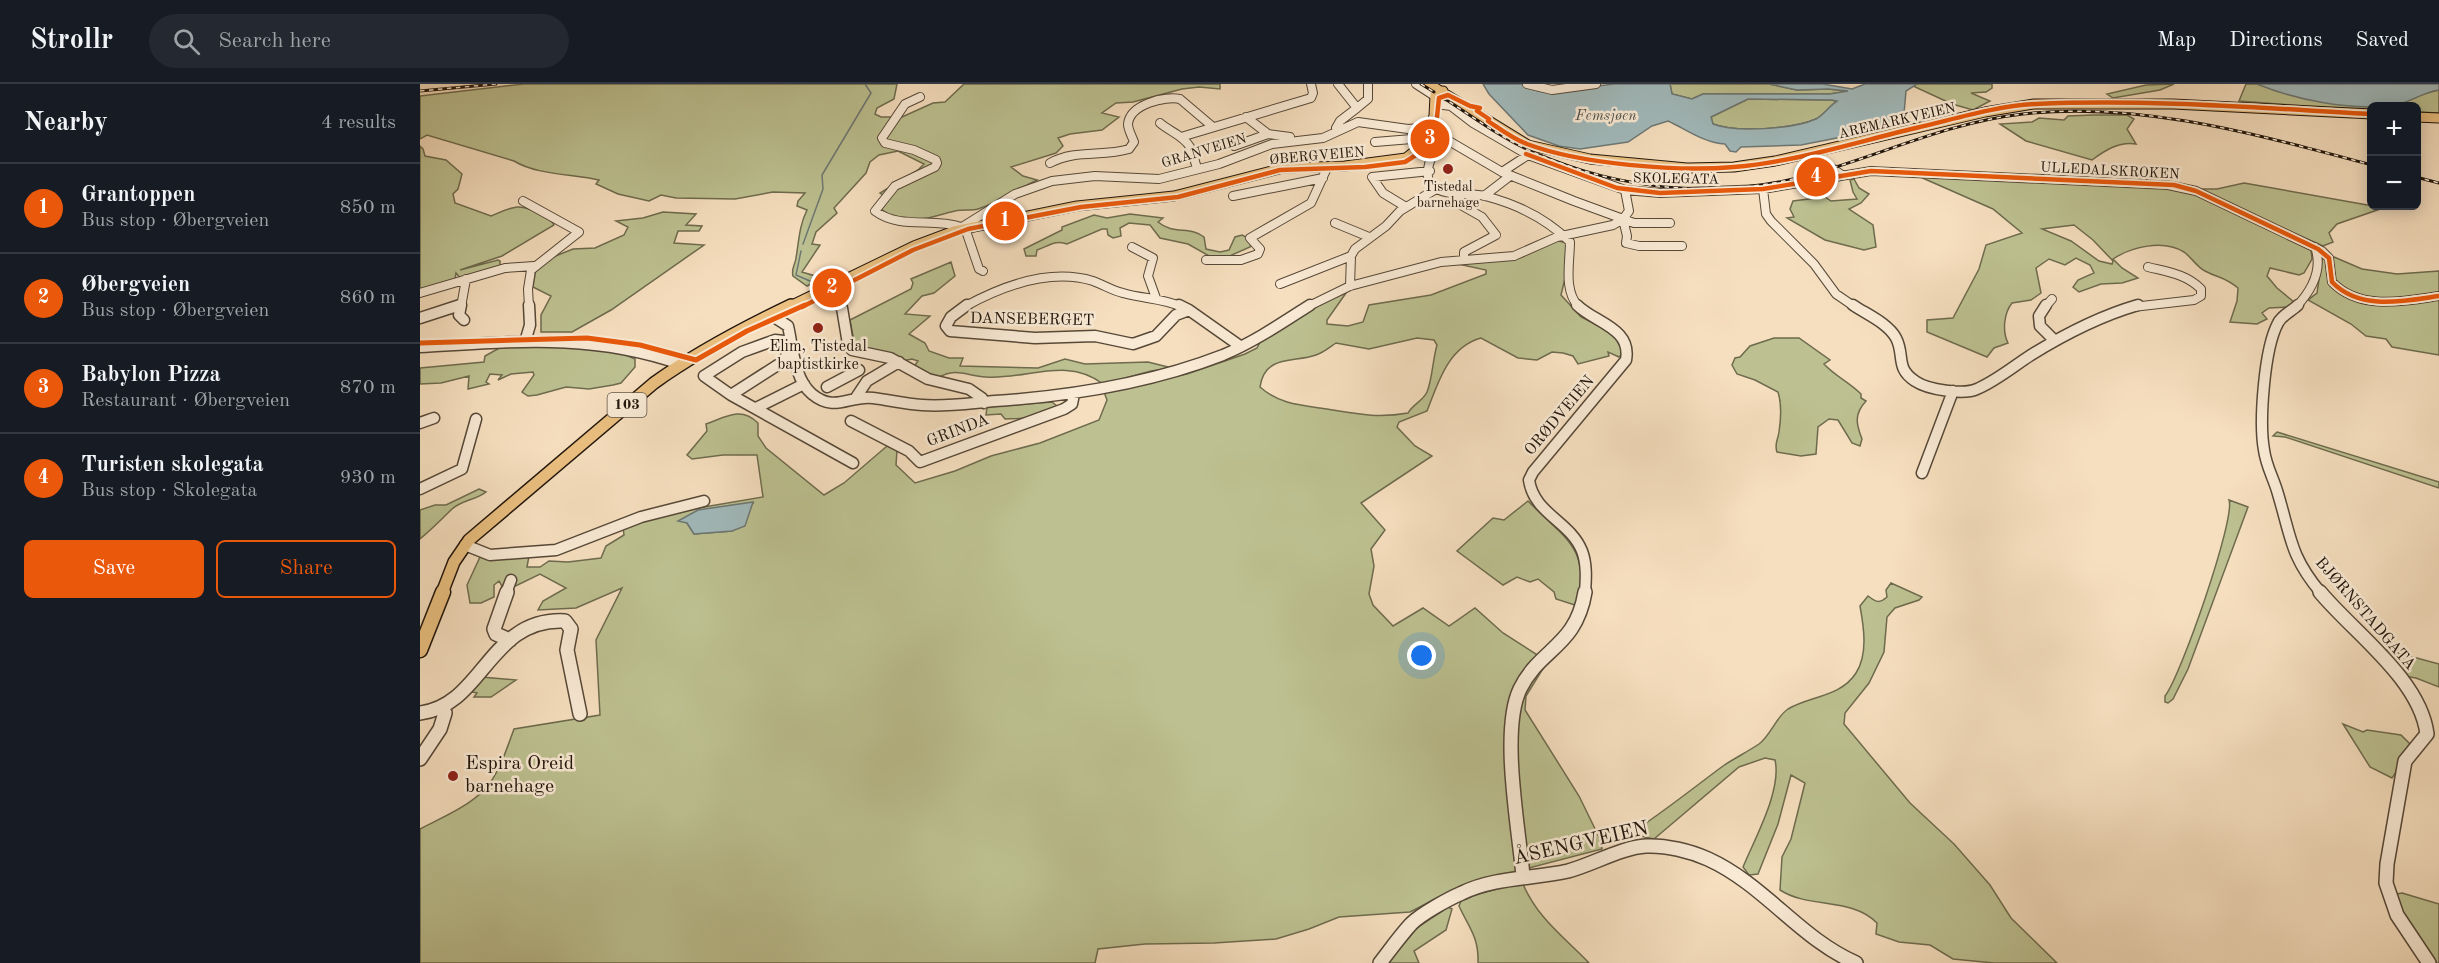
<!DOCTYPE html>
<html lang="en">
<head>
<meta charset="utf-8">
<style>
  body { margin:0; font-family:"Old Standard TT",serif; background:#242831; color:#f1f3f6 }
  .controls { position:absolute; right:18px; top:18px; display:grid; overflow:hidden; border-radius:9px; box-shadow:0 3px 15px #0003 }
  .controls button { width:54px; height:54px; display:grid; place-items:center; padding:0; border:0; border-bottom:2px solid #363941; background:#171b24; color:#f1f3f6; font:30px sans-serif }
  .you { position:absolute; left:1002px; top:572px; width:21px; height:21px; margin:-15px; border:4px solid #fff; border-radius:50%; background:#1a73e8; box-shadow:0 0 0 9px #1a73e833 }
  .badge { display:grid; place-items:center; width:39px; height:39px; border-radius:50%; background:#ea580c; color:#fff; font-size:20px; font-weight:700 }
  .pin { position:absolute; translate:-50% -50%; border:3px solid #fff; box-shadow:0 2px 6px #0006 }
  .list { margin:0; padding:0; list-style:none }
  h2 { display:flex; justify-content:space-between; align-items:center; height:78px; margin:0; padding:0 24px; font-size:26px }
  h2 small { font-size:20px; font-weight:400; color:#9ea1a6 }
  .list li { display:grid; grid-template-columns:39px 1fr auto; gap:18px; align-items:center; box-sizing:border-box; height:90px; padding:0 24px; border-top:2px solid #363941 }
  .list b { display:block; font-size:22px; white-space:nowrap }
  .list p { margin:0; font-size:20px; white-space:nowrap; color:#9ea1a6 }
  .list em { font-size:20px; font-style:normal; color:#9ea1a6 }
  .actions { display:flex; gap:12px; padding:18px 24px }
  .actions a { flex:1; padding:14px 0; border:2px solid #ea580c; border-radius:9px; text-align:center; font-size:21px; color:#ea580c }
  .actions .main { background:#ea580c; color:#fff }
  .icon { flex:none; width:33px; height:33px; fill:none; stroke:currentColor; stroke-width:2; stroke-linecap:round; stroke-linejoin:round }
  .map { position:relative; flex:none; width:2019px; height:879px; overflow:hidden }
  header { display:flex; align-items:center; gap:36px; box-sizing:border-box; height:84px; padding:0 30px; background:#171b24; border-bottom:2px solid #363941 }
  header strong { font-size:28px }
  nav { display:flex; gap:33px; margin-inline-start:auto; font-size:21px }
  .search { width:420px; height:54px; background:#242831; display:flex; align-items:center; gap:15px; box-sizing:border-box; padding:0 21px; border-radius:33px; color:#9ea1a6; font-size:22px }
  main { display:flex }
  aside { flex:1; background:#171b24 }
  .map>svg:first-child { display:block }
</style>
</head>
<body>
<header>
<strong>Strollr</strong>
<div class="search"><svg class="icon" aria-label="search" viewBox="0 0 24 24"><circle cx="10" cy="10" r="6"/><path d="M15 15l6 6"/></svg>Search here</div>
<nav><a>Map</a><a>Directions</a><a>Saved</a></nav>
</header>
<main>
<aside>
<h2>Nearby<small>4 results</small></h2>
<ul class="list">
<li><span class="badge">1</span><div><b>Grantoppen</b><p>Bus stop · Øbergveien</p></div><em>850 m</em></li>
<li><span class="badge">2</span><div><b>Øbergveien</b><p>Bus stop · Øbergveien</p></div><em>860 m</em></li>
<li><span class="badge">3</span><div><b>Babylon Pizza</b><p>Restaurant · Øbergveien</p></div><em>870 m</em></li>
<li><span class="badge">4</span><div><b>Turisten skolegata</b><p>Bus stop · Skolegata</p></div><em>930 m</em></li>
</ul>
<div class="actions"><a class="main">Save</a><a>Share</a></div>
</aside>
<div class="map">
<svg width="2019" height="879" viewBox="0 0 2019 879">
  <rect width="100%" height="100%" fill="#f6dfbf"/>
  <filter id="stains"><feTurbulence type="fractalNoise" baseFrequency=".00333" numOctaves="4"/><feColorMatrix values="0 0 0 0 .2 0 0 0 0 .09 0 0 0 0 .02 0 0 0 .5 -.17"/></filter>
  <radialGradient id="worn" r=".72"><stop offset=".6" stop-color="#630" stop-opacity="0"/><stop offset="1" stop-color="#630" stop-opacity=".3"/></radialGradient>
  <!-- green -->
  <path fill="#bdc191" stroke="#6e6b4e" stroke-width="1.5" fill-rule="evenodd" d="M104,0H477L474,15L457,24L455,30L461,33H482L513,19L525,18L544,0H800V5L779,3L762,5L713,18L696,19L682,29L699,33L682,46L650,50L638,54L643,62L636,69L591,83L603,92L617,96C598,105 578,119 558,125C551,127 543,125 535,127C508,133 486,146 461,125L469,115L460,109L498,86L504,80L478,67L459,71L450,78L446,89L414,124L417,129L396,148L392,160L400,161L382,188L402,194L387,202L373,192C371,184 375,182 376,174C379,157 379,142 387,126L377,122L378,117L385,109L353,108L315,115L256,114L241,111L229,117L198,110L176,100L179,96C152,90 117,91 94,77L7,51L0,55V12Z
    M1250,0H1349L1377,6L1408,5L1428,7L1410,10H1283L1272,15L1252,10Z
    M1497,0H1572V4L1566,8L1551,9L1570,17L1553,26L1532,20L1493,2Z
    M1754,0L1740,6L1693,14L1687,10L1726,1Z
    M1826,0H1837L1890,15L1951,23V27L1819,17Z
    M2019,6V29L1997,28L1996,22H1974L2003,10Z
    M1328,15L1412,16L1418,18C1409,22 1404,31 1396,35C1373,45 1316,49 1293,40L1291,33Z
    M1673,31H1707L1714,35L1707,45L1716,60C1699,57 1684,67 1672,76L1606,57L1580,40L1612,38L1619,34L1644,36L1648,32Z
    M0,62L3,65L5,72L26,76L42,90L38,105L33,110L35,119L71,132C92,123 99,118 120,130C126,133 132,136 134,141L82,172L40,186L78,176L80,177V182L40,194L36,189L35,195L0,205Z
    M1498,92L1743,103L1777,110L1891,165L1892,175L1884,189L1879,191L1850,184L1847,192L1857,204L1874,218L1870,223L1849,224L1842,229L1847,235L1837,240L1810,238L1817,217L1818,204C1803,192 1800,195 1785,187C1778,184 1771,173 1764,168C1743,155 1711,163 1693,175L1702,184L1718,194L1702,199L1681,200L1659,208L1653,203L1658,196L1674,189L1670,181L1656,174L1645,181L1629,175L1616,184L1621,209L1611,216L1592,219C1584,229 1582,247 1588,259L1574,264L1567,273L1507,248V236L1533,234L1559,185L1566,161L1602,149L1573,125ZM1654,141L1673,156L1693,177L1692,180L1679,177L1651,157L1622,145Z
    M1434,95L1439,104L1449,110L1441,119L1429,125L1453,141L1456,163L1444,166L1405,156L1367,134L1374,133L1370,125L1373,117L1405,113L1411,117L1437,115L1433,108L1430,96Z
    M1824,99L1953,122H1969L1917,140L1909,149L1913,158L1903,162L1775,105H1797Z
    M243,128L276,130L266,141L282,142L279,147H258L254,159L284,161L191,226L152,248H121V231L131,212L113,203L116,185L128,175L153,165L175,164L204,151L208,143L196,137L223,134Z
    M710,130L743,134L738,138C753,151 771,142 784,153L786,165L800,168L809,166L815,153L822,151L830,155L831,159L830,163L805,174L791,173L768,160L740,154L730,141L709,139L700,144L701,152L693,154L688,151L687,145H682L647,160C636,155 627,163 617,166L616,172H606L604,165L642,146V143L674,131L687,134Z
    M1135,156L1147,159V186L1141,211L1161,233L1189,247L1200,257L1202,270L1199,273L1188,268L1189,272L1158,280L1153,272L1143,269L1132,268L1117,276L1098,274L1061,254C1028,263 1018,299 1007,327L979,338L977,343L995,362L1012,372L941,419L965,446L951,465L954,482L949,510L953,521L973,542L1003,524L1029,542L1055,524L1083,549L1119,572L1124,583L1106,612L1105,626L1159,712L1180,755L1182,765L1043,801L990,828L919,833L889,845L856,855L794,859L725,860L678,865L675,879H0V745C21,734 48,723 65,705C79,690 87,664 94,645L180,631L176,556L202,504L156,524L118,526L123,517L146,504L120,490L85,507L79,497L74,501V513L61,519H50L47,501L60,473L109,472L107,483H120L129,477L148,478L181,474L186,462L204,451L203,443L231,432L343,413L337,371H303L272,375L267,371L287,347L286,340C306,333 321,322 338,339V352L346,364L404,411L424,399L467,362L477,366L476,381L495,399L535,387L571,372L620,359L679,336L687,316L684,308L767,290L825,270L837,264L842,254L908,216L926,209L907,236V240L928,242L943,238L949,221L1011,211L1066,190V186L1038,180L1042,178C1079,177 1103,177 1135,156ZM997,254L1014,256L1017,261C1013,274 1012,297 1007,308C1003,317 993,320 988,329C955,335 933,329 900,324C877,321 858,319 840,303C845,270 874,279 896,271C903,269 910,263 916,259L949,265ZM333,419L312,447L274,450L267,439L310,422Z
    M1914,173L1942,185L1977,190L2019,187V271L1972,263L1966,255L1946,252L1931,240L1888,216L1897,209L1902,175Z
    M531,178L535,192L514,209L502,212L485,230L510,232L489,250L505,259L509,267L529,274H543L540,282L618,284L645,275L665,280L728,278L752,284L731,287L683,300C647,272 606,296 566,293C546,292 536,283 518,294L501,290L493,284L498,277L492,275L482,277L435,263L430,236L491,205L493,199L491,195Z
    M1354,254H1379L1410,276L1404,280C1415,292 1429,298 1441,310V314L1446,317C1434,330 1436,340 1442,355L1440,362L1432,359L1418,336L1409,335L1398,343L1396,370L1381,372L1357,368C1354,360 1358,356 1359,348C1361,335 1362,321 1358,308L1335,296L1317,290L1312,281L1315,274L1320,273L1330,262Z
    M156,262L201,269L215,275V283L201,299L193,301L169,305L146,303L117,311L108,312L102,308L114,291L113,288L91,290L78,296L82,291L70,290L66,298L69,300L48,305L49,292L21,299L0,300V284L64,278L65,272L81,263Z
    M632,318L637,322C625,333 601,335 585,335L581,330L566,331L567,323Z
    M1857,348L2019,398V404L1865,353L1853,352Z
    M59,405L66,408C56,416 42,416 32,425C22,435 12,445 0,455V426L15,421H26Z
    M1809,416L1828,423L1768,585L1753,615L1748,619L1745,618V612C1760,594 1816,434 1809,416Z
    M1108,417C1144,454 1171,463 1158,522L1136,515L1134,508L1118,495L1110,498L1097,493L1083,501L1037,467L1073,434L1084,436Z
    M1471,499L1502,513L1499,516L1475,524L1467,533L1464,568L1449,599L1425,629L1424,640L1490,719L1534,760L1570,801L1591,834L1637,879H1574L1533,875L1510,861L1479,858L1456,850L1457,839C1432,813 1389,825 1360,806L1362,773L1371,755L1385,699L1371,691L1358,740L1338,790L1329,791L1323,783C1335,754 1362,706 1355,676L1345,674L1319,683L1234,755L1210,750C1242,729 1272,705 1303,682C1315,674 1327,668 1339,660C1351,651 1356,633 1368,625C1389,612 1421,613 1436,589C1448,570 1444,544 1440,522L1448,512C1456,518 1459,520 1467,513L1466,506Z
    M1967,566L2019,580V603L1996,594L1984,592L1964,567Z
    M61,593L96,596L71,613H54L57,609L48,607Z
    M1923,640L1943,648L1947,646L1981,651L1991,661C1978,671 1981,683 1972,694L1950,683Z
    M1102,798C1118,835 1142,851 1169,879H1058C1059,853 1049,844 1039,822L1041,817L1055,811Z
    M1982,809L2019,820V879H2013L1979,826L1976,810Z
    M1028,823L1032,825L1026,846L994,867L999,879H968L997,844Z"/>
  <!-- water -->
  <path fill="#a1babc" stroke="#6d7875" stroke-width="1.5" fill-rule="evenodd" d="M1063,0H1105L1118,7L1127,8L1194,0H1250L1252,10L1272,15L1283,10H1410L1428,7L1408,5L1377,6L1349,0H1403L1432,5L1445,0H1497L1486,7L1483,41L1381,61L1321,63L1316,68L1310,67L1305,60C1284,59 1266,45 1248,37L1232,42L1208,58L1160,65L1139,62L1108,51L1069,10ZM1328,15L1412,16L1417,17C1409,22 1404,31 1396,35C1373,45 1316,49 1293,40L1291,33Z
    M1837,0H2019V6C2002,8 1987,21 1970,22C1928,26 1876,16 1837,0Z
    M333,418L325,442L312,447L274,450L267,439L258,437L278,426Z"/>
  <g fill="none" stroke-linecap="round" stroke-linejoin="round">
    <!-- stream -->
    <path stroke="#6d7875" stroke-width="1.5" d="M383,160L403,105L402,91L451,9L445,0
      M381,167L376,191L390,197"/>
    <defs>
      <path id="minor-far2" d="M918,0L937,24L920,37L916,44L918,47
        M996,0L1016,13
        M1107,0L1132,6L1176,0
        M500,13L485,20L462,54L465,59L494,66L516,76L517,79L515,83L475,102L455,127C481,146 512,133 541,143
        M1016,20L1031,22L1053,39L1108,71L1205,106L1240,109L1343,105L1451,87L1748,101L1776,107L1902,167L1909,174L1912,198C1940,227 1984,217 2019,212
        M937,24L948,15V0
        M826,33L848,50L870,53
        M740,39C749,47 764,52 770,63C775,70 773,77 778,85
        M1017,50L1082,88L1154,117L1214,139H1250
        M1021,52C1016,64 1001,88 1011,100C1023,114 1050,108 1065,112C1096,120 1127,135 1150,158C1150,178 1143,207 1159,223
        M761,53L891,14L893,9L891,0
        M955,58L1004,54
        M814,62L848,50
        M1390,69L1422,91
        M630,79C655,65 683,73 709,65L714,58C712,52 708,46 708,40C710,20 745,12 760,15L793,43
        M1082,88L1108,71
        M1343,105L1346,130L1351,137L1394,180L1416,210L1435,223
        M1205,106L1209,127L1203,135L1207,152L1206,159L1219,162H1262
        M1037,109L1039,120L1062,133L1076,151L1044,168V176
        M813,112L903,94
        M1064,112L1090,92
        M103,117L159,148L111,186L108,205L109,223
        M986,123L963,109L952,93L1010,87
        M915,139L949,153
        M545,144L559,185L563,187
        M539,145L595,110L632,97L675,92L739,95L799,80L852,60L903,54L938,38L988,45L1010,43
        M712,163L733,174L728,192L736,214
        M786,176H821L838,170L840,165L830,154L891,119L907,84
        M860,200L931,172
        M930,202L931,172L935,165L966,142L980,127L1016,105
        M402,206L420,223
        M0,209L85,184L114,182
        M35,223L40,221
        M41,223L46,195
        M544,223C582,202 630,184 673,197C684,201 693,207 703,209C723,215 743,214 762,223
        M887,223L930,202L1021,178L1094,172L1137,153L1193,141L1203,135
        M1625,223L1632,215
        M1713,223L1774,216L1781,212V205C1766,190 1748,188 1728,183
        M1876,223C1892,206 1903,185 1895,163"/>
      <path id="minor-far1" d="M41,221L39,231L44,236
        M419,221L422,224L428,260L432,266L470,274L508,295L549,305L562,314L564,319
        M547,221L531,233L526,242L530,247L615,254L675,252L713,260L736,252L756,231L769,226
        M759,221L769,226
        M1157,221C1175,239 1212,244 1206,276L1113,388L1109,396C1114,430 1150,437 1162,467C1167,480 1166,495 1165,509
        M1433,221C1446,230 1468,239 1476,254C1485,271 1475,284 1495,297C1508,306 1544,311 1557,305C1576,297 1594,282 1611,271C1645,250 1680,232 1718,221
        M1626,221L1619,232L1620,242L1635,257
        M1878,221C1872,227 1862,231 1858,239C1844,265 1839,338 1844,366C1846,382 1854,395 1858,410C1871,453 1870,472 1901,509
        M769,226L820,262
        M351,231L368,242C373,263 374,295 392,310C415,329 429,311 453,314C469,316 486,320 502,321C527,323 551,319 575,317C652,312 731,299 803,271C834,258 862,239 890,221
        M0,234L40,221
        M355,256L364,257L367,270L364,277L311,311L284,292L322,268Z
        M105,258L110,241L109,221
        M0,263C93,258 170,249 260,280
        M407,303L439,286
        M311,311L433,379
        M435,315L447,297L479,278
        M336,324L384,300
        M431,337L489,367L500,378L644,325L652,320L654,310
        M0,339L14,334
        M1502,389L1533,307
        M0,405L42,385L56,335
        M45,461L70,471L136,466L221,433L284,417
        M86,509L91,496"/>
      <path id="minor" d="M87,508L74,545L76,550L90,556
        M1900,508C1934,549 2000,595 2007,650L1985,677L1967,780L1966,799L1977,831L2009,879
        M0,629C63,622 69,533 145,537L151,545L147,566L160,630
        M0,675L20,645L25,629L21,625
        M1103,792C1099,745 1080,647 1100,605C1120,564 1156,563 1165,508
        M960,879C970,866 980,852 991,840C1001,830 1028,815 1042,809C1075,793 1113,795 1148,787C1171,781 1203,763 1226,762C1246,761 1270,767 1288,775C1345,801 1379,854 1436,879"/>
      <path id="major-far2" d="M1009,0L1108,61L1170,75L1267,84L1314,83L1355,77L1565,28L1614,20H1753L1952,30
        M1996,33L2019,34
        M368,223L494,162L534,147L657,122L754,112L863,84L925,82L986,74L996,66L1010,43L1014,32L1015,11L1023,7"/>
      <path id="major-far1" d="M22,509L34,478L49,456L234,299C277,268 323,244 371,221"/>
      <path id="major" d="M0,566L23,508"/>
    </defs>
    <!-- minor-far2 casing -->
    <use href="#minor-far2" stroke="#564838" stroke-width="10"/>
    <!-- minor-far1 casing -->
    <use href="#minor-far1" stroke="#564838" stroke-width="13"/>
    <!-- minor casing -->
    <use href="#minor" stroke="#564838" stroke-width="16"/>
    <!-- major-far2 casing -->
    <use href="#major-far2" stroke="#20150b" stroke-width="11"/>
    <!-- major-far1 casing -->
    <use href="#major-far1" stroke="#20150b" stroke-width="14"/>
    <!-- major casing -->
    <use href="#major" stroke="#20150b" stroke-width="17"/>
    <!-- minor-far2 -->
    <use href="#minor-far2" stroke="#f9ead5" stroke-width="8"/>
    <!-- minor-far1 -->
    <use href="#minor-far1" stroke="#f9ead5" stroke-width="10"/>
    <!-- minor -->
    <use href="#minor" stroke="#f9ead5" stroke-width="13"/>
    <!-- major-far2 -->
    <use href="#major-far2" stroke="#ebc080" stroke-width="9"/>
    <!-- major-far1 -->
    <use href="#major-far1" stroke="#ebc080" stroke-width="11"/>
    <!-- major -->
    <use href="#major" stroke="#ebc080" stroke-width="14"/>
    <defs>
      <path id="rail" d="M1001,0L1014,8
        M0,7L76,0
        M1022,13C1052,32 1081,54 1113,68C1201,107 1301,116 1393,90C1463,70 1530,38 1603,30C1722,17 1838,51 1952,81
        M1996,93L2019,99"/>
    </defs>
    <!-- rail casing -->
    <use href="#rail" stroke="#20150b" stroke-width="3"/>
    <!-- rail -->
    <use href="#rail" stroke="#f9ead5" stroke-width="1.5" stroke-dasharray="4.5" stroke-linecap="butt"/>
    <defs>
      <path id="cycleway-far1" d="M1106,70L1197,104L1240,109L1343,105L1451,87L1754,101L1776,107L1898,165L1909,174L1912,198C1940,227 1984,217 2019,212
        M382,223L493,166L548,145L661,123L758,113L860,86L945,83L985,78L996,71L1011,48L1017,33L1019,14L1028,11L1050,22L1060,24L1057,27L1069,35L1068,37C1080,45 1093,55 1107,60C1160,80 1257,88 1314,83C1375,78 1436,58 1496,44C1535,35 1576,22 1616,20C1728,15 1840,24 1952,30"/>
      <path id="cycleway" d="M0,259L167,254L220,261L276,276L327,247L385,221"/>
    </defs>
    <!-- cycleway-far1 casing -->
    <use href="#cycleway-far1" stroke="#f9ead5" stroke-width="8"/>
    <!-- cycleway casing -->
    <use href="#cycleway" stroke="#f9ead5" stroke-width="9"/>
    <!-- cycleway-far1 -->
    <use href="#cycleway-far1" stroke="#e8590c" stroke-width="4.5"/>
    <!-- cycleway -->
    <use href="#cycleway" stroke="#e8590c" stroke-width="5"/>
  </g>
  <!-- markers -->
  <g fill="#8f2418" stroke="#f9ead5" stroke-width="2">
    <circle cx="1028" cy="85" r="6"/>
    <circle cx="398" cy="244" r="6"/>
    <circle cx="33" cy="692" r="6"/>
  </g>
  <g text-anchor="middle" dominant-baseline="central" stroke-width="5" stroke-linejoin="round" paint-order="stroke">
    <!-- far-street labels -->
    <g font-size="14" fill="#20150b" stroke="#f9ead5">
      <text transform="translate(1477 37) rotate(-13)">AREMARKVEIEN</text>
      <text transform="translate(784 67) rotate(-17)">GRANVEIEN</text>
      <text transform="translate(897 72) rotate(-5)">ØBERGVEIEN</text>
      <text transform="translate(1690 87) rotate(3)">ULLEDALSKROKEN</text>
      <text transform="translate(1256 95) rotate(1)">SKOLEGATA</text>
    </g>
    <!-- far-poi labels -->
    <g font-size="14" fill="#20150b" stroke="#f9ead5">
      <text x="1028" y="103">Tistedal<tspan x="1028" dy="16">barnehage</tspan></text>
    </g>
    <!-- far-water labels -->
    <g font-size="15" font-style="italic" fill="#4d4f49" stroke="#f9ead5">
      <text x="1186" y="32">Femsjøen</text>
    </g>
    <!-- shield labels -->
    <rect fill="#f9ead5" stroke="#615548" stroke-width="1.5" x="187.5" y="309" width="39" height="24" rx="4.5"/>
    <g font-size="15" font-weight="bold" fill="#20150b">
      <text x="207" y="321">103</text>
    </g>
    <!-- street labels -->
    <g font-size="16" fill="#20150b" stroke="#f9ead5">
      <text transform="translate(612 236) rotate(1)">DANSEBERGET</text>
      <text transform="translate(1140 332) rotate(-50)">ORØDVEIEN</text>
      <text transform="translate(538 347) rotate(-21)">GRINDA</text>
      <text transform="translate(1945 530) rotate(49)">BJØRNSTADGATA</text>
    </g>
    <!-- poi labels -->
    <g font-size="16" fill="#20150b" stroke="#f9ead5">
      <text x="398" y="263">Elim, Tistedal<tspan x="398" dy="18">baptistkirke</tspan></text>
    </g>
    <!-- near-poi labels -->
    <g font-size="20" fill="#20150b" stroke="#f9ead5" text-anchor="start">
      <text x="45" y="680">Espira Oreid<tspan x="45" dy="23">barnehage</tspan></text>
    </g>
    <!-- near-street labels -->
    <g font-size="20" fill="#20150b" stroke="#f9ead5">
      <text transform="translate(1161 760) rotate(-13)">ÅSENGVEIEN</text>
    </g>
  </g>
  <rect width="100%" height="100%" filter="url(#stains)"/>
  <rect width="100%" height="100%" fill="url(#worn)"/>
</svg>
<div class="controls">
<button>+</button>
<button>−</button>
</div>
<div class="you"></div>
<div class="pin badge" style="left:585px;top:137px">1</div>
<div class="pin badge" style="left:412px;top:204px">2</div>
<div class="pin badge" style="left:1010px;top:55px">3</div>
<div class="pin badge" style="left:1396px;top:93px">4</div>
</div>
</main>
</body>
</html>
